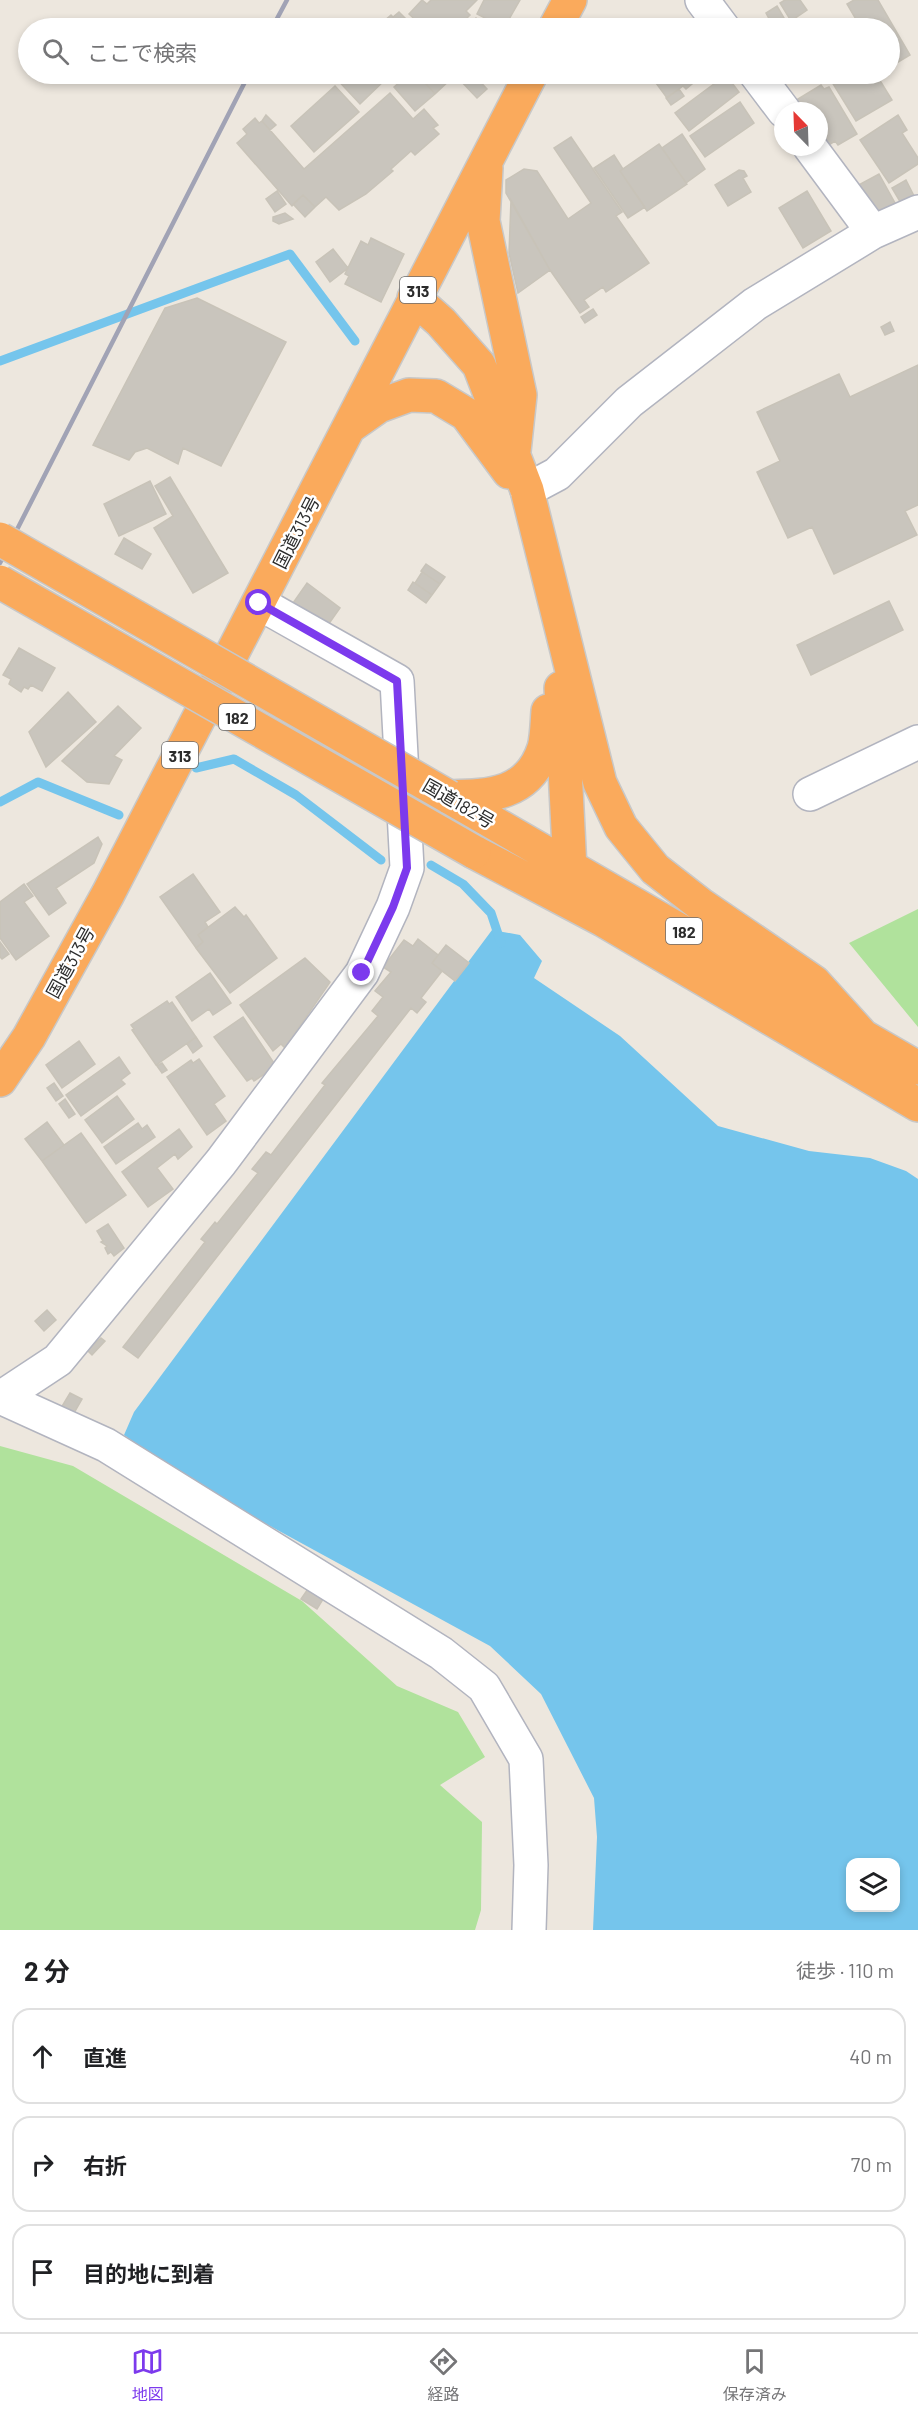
<!DOCTYPE html>
<html lang="ja">
<head>
<meta charset="utf-8">
<style>
  body { margin:0; font-family:Barlow,"Noto Sans JP",sans-serif; background:#f6f6f6; color:#202124 }
  .controls { position:absolute; right:18px; bottom:18px; display:grid; overflow:hidden; border-radius:12px; box-shadow:0 3px 9px #0003 }
  .controls button { width:54px; height:54px; display:grid; place-items:center; padding:0; border:0; border-bottom:2px solid #e0e0e0; background:#fff; color:#202124; font:30px sans-serif }
  .compass { position:absolute; left:774px; top:102px; width:54px; height:54px; border-radius:50%; background:#fff; box-shadow:0 3px 9px #0003; rotate:337deg }
  .stop { position:absolute; width:18px; height:18px; margin:-14px; border:4px solid #7c3aed; border-radius:50%; background:#fff }
  .stop.end { background:#7c3aed; border-color:#fff; box-shadow:0 2px 6px #0008 }
  .list { margin:0; padding:0; list-style:none }
  h2 { display:flex; justify-content:space-between; align-items:center; height:78px; margin:0; padding:0 24px; font-size:26px }
  h2 small { font-size:20px; font-weight:400; color:#757577 }
  .list li { display:grid; grid-template-columns:39px 1fr auto; gap:18px; align-items:center; box-sizing:border-box; height:96px; margin:0 12px 12px; padding:0 12px; border:2px solid #e0e0e0; border-radius:18px }
  .list b { display:block; font-size:22px; white-space:nowrap }
  .list em { font-size:20px; font-style:normal; color:#757577 }
  .icon { flex:none; width:33px; height:33px; fill:none; stroke:currentColor; stroke-width:2; stroke-linecap:round; stroke-linejoin:round }
  .map { position:relative; flex:none; width:918px; height:1930px; overflow:hidden }
  .search { position:absolute; background:#fff; box-shadow:0 3px 9px #0003; left:18px; right:18px; top:18px; height:66px; display:flex; align-items:center; gap:15px; box-sizing:border-box; padding:0 21px; border-radius:33px; color:#757577; font-size:22px }
  .sheet { height:402px; background:#fff }
  nav { display:flex; justify-content:space-around; align-items:center; box-sizing:border-box; height:84px; border-top:2px solid #e0e0e0; background:#fff; font-size:16px; color:#757577 }
  nav a { display:grid; justify-items:center; gap:3px }
  nav .on { color:#7c3aed }
  .map>svg:first-child { display:block }
</style>
</head>
<body>
<div class="map">
<svg width="918" height="1930" viewBox="0 0 918 1930">
  <rect width="100%" height="100%" fill="#ede7de"/>
  <!-- green -->
  <path fill="#b0e29c" d="M918,909V1027L849,943Z
    M0,1446L73,1466L302,1601L397,1686L458,1712L485,1757L440,1785L482,1822L481,1910L475,1930H0Z"/>
  <!-- water -->
  <path fill="#75c5ec" fill-rule="evenodd" d="M492,930L520,935L542,961L534,978L620,1036L718,1126L809,1151L870,1158L906,1171L918,1179V1930H593L597,1837L594,1798L541,1694L490,1646L193,1484L124,1435L134,1412ZM850,1862H896V1908H850Z"/>
  <g fill="none" stroke-linecap="round" stroke-linejoin="round">
    <!-- stream -->
    <path stroke="#75c5ec" stroke-width="9" d="M0,361L290,254L355,341
      M196,768L234,759L296,795L381,860
      M0,802L38,782L119,815
      M431,865L463,884L491,913L501,943"/>
  </g>
  <!-- building -->
  <path fill="#c9c5bd" stroke="#c8c3b8" stroke-width="1.5" d="M422,0L427,4L431,0H477L466,11L470,15L457,28H424L409,14Z
    M484,0H520L504,28L477,14Z
    M785,0H800L807,10L791,21L780,3Z
    M854,0H878L910,55L890,67V28H861L847,4Z
    M777,6L787,23L774,28L766,13Z
    M399,12L415,28H376L391,15L393,17Z
    M476,18L487,28H465Z
    M332,74H385L388,77L360,104Z
    M409,74H417L435,94L415,111L394,87Z
    M417,74H448L452,78L435,94Z
    M463,74H473L487,89L477,98L458,78Z
    M660,74H704L686,89L683,86L667,98L653,79Z
    M704,74H719L708,82L703,75Z
    M827,74H876L892,100L856,121Z
    M726,75L739,92L689,131L675,113Z
    M821,85L824,89L829,87L857,134L838,145L835,141L816,153L819,147V111H791L788,105Z
    M335,86L359,112L314,152L291,126Z
    M679,89L684,96L671,105L666,98Z
    M390,93L413,119L424,109L438,125L433,128L439,134L415,155L411,151L391,169L393,171L366,194L339,210L326,197L315,207L303,195L292,206L237,143L247,134L243,129L255,118L259,123L262,121L304,169Z
    M740,102L754,123L705,157L690,136Z
    M266,115L276,125L270,130L262,121Z
    M898,115L907,130L902,133L918,158V164L889,183L860,140Z
    M682,134L705,169L686,183L662,148Z
    M571,137L622,212L616,216L649,263L606,292L603,287L584,300L589,307L580,313L550,270L506,193V180L524,169L537,171L568,219L591,203L554,148Z
    M659,144L687,184L647,211L620,171Z
    M614,155L623,169L620,171L645,207L628,218L594,168Z
    M739,170L744,171L747,176L743,178L751,192L728,206L715,185Z
    M879,174L895,203L869,218L853,188Z
    M906,180L915,198L902,205L892,188Z
    M277,191L286,204L275,212L266,199Z
    M807,191L831,231L803,248L779,208Z
    M303,195L315,207L305,217L293,204Z
    M511,200L550,270L518,293L509,253Z
    M285,213L293,219L279,224L273,221V217Z
    M371,238L404,254L381,302L345,284L349,276L345,274L361,241L368,245Z
    M333,249L348,268L330,282L316,262Z
    M197,298L286,342L221,466L183,448L178,464L147,448L135,452L129,460L93,445L165,308Z
    M593,309L597,315L585,323L581,317Z
    M890,322L894,331L885,335L881,327Z
    M918,365V505L905,511L917,535L834,574L812,527L788,538L757,472L780,461L757,412L839,374L850,397Z
    M170,477L228,573L193,593L154,528L173,516L155,486Z
    M150,481L166,514L119,536L104,504Z
    M124,538L151,554L142,569L115,554Z
    M426,564L445,577L440,584L421,571Z
    M422,572L440,584L432,595L415,583Z
    M413,582L432,595L426,603L408,590Z
    M307,583L340,608L328,625L293,603Z
    M889,601L903,630L811,675L797,645Z
    M19,648L55,668L42,691L31,685L28,689L24,687L21,692L9,684L11,679L3,675Z
    M68,692L96,722L46,767L29,732Z
    M118,706L141,728L114,756L122,760L109,784L87,782L62,761Z
    M98,837L102,844L94,863L56,888L66,903L49,915L27,884Z
    M193,874L220,912L205,922L208,927L198,935L203,942L196,948L160,897Z
    M24,884L33,896L24,902L49,936L16,960L0,938V902Z
    M235,907L244,917L246,915L277,958L230,993L196,948L203,942L198,935Z
    M418,939L438,955L432,963L442,971L421,998L426,1002L417,1013L411,1008L138,1358L123,1347L205,1242L201,1239L215,1222L217,1224L258,1173L252,1169L266,1152L271,1155L325,1085L322,1083L378,1016L372,1011L383,997L375,991L391,972L383,967L404,940L413,946Z
    M0,942L9,954L2,959L0,957Z
    M446,945L469,963L455,981L432,963Z
    M305,958L330,982L285,1048L281,1044L273,1051L240,1005Z
    M210,973L231,1003L213,1015L209,1009L192,1021L176,997Z
    M167,1001L169,1004L172,1002L196,1037L156,1065L132,1030L134,1029L131,1025Z
    M243,1017L276,1066L254,1081L252,1078L247,1081L214,1037Z
    M196,1037L202,1046L193,1053L187,1044Z
    M79,1041L95,1064L62,1088L46,1065Z
    M119,1057L130,1073L121,1080L125,1084L81,1116L66,1095Z
    M199,1059L225,1096L214,1104L226,1121L207,1135L167,1077L191,1060L193,1063Z
    M162,1063L167,1070L162,1073L157,1066Z
    M54,1083L63,1096L56,1101L47,1088Z
    M117,1096L134,1119L102,1143L85,1120Z
    M65,1099L75,1114L69,1118L59,1104Z
    M47,1122L64,1145L42,1161L25,1139Z
    M138,1123L142,1129L147,1125L155,1137L116,1164L104,1147Z
    M179,1129L192,1147L178,1159L175,1154L157,1168L173,1189L148,1207L122,1172Z
    M81,1133L126,1195L86,1223L42,1161Z
    M108,1224L124,1248L114,1256L111,1252L108,1254L105,1248L107,1246L101,1242L103,1241L97,1231Z
    M47,1310L56,1320L44,1331L35,1321Z
    M101,1338L105,1341L92,1355L87,1350Z
    M70,1393L82,1399L70,1420L58,1413Z
    M310,1586L325,1596L317,1609L301,1599Z"/>
  <g fill="none" stroke-linecap="round" stroke-linejoin="round">
    <defs>
      <path id="minor" d="M702,0L723,28
        M756,74L784,111
        M810,147L873,232
        M527,490L557,474L629,402L755,304L873,232L918,212
        M810,794L918,742
        M0,1397L106,1445L441,1653L484,1687L526,1759L531,1865L529,1930
        M2,1397L58,1360L221,1162L362,973L393,907L407,868L397,681L259,603"/>
      <path id="highway" d="M555,28L570,0
        M486,168L483,221L520,395L514,451
        M414,298L441,322L479,365L527,490L600,783L621,827L655,869L700,904L814,982L861,1034
        M352,425L379,406L409,395L436,396L466,414L509,472
        M561,688L570,869L562,883
        M449,797L918,1068
        M449,797C490,796 529,795 544,748C547,737 547,723 548,711
        M474,852L603,920L918,1105
        M0,1080L29,1037L108,894L531,74"/>
    </defs>
    <!-- minor casing -->
    <use href="#minor" stroke="#b2b4bf" stroke-width="36"/>
    <!-- highway casing -->
    <use href="#highway" stroke="#c8c8c8" stroke-width="36"/>
    <!-- minor -->
    <use href="#minor" stroke="#fff" stroke-width="33"/>
    <!-- highway -->
    <use href="#highway" stroke="#faaa5c" stroke-width="33"/>
    <!-- rail -->
    <path stroke="#a1a3b5" stroke-width="4.5" d="M272,28L287,0
      M0,563L249,74"/>
    <defs>
      <path id="highway-bridge" d="M0,539L449,797
        M0,582L474,852"/>
    </defs>
    <!-- highway-bridge casing -->
    <use href="#highway-bridge" stroke="#c8c8c8" stroke-width="36" stroke-linecap="butt"/>
    <!-- highway-bridge -->
    <use href="#highway-bridge" stroke="#faaa5c" stroke-width="33"/>
  </g>
  <g fill="none" stroke-linecap="round" stroke-linejoin="round">
    <!-- route -->
    <path stroke="#7c3aed" stroke-width="8" d="M259,603L397,681L407,868L393,907L362,973"/>
  </g>
  <g text-anchor="middle" dominant-baseline="central" stroke-width="5" stroke-linejoin="round" paint-order="stroke">
    <!-- shield labels -->
    <g fill="#fff" stroke="#6b6b6b" stroke-width="1.5">
      <rect x="400" y="277" width="36" height="26" rx="4.5"/>
      <rect x="219" y="704" width="36" height="26" rx="4.5"/>
      <rect x="162" y="742" width="36" height="26" rx="4.5"/>
      <rect x="666" y="918" width="36" height="26" rx="4.5"/>
    </g>
    <g font-size="16" font-weight="bold" fill="#2c2c2c">
      <text x="418" y="290">313</text>
      <text x="237" y="717">182</text>
      <text x="180" y="755">313</text>
      <text x="684" y="931">182</text>
    </g>
    <!-- street labels -->
    <g font-size="18" fill="#2c2c2c" stroke="#fff">
      <text transform="translate(296 532) rotate(-63)">国道313号</text>
      <text transform="translate(459 803) rotate(30)">国道182号</text>
      <text transform="translate(70 962) rotate(-61)">国道313号</text>
    </g>
  </g>
</svg>
<div class="controls">
<button><svg class="icon" aria-label="layers" viewBox="0 0 24 24"><path d="M12 4l9 5-9 5-9-5zM3 14l9 5 9-5"/></svg></button>
</div>
<svg class="compass" viewBox="-18 -18 36 36"><path d="M0-13l5 13h-10z" fill="#e53935"/><path d="M0 13l5-13h-10z" fill="#757577"/></svg>
<div class="stop" style="left:259px;top:603px"></div>
<div class="stop end" style="left:362px;top:973px"></div>
<div class="search"><svg class="icon" aria-label="search" viewBox="0 0 24 24"><circle cx="10" cy="10" r="6"/><path d="M15 15l6 6"/></svg>ここで検索</div>
</div>
<section class="sheet">
<h2>2 分<small>徒歩 · 110 m</small></h2>
<ul class="list">
<li><svg class="icon" aria-label="ahead" viewBox="0 0 24 24"><path d="M12 20V5M6 11l6-6 6 6"/></svg><div><b>直進</b></div><em>40 m</em></li>
<li><svg class="icon" aria-label="right" viewBox="0 0 24 24"><path d="M7 20v-9h11M14 6l5 5-5 5"/></svg><div><b>右折</b></div><em>70 m</em></li>
<li><svg class="icon" aria-label="arrive" viewBox="0 0 24 24"><path d="M6 21V4h12l-3 4 3 4H6"/></svg><div><b>目的地に到着</b></div></li>
</ul>
</section>
<nav>
<a class="on"><svg class="icon" aria-label="map" viewBox="0 0 24 24"><path d="M3 6l6-2 6 2 6-2v14l-6 2-6-2-6 2zM9 4v14M15 6v14"/></svg>地図</a>
<a><svg class="icon" aria-label="directions" viewBox="0 0 24 24"><path d="M12 3l9 9-9 9-9-9zM9 14v-3h6M13 9l2 2-2 2"/></svg>経路</a>
<a><svg class="icon" aria-label="saved" viewBox="0 0 24 24"><path d="M7 4h10v16l-5-4-5 4z"/></svg>保存済み</a>
</nav>
</body>
</html>
